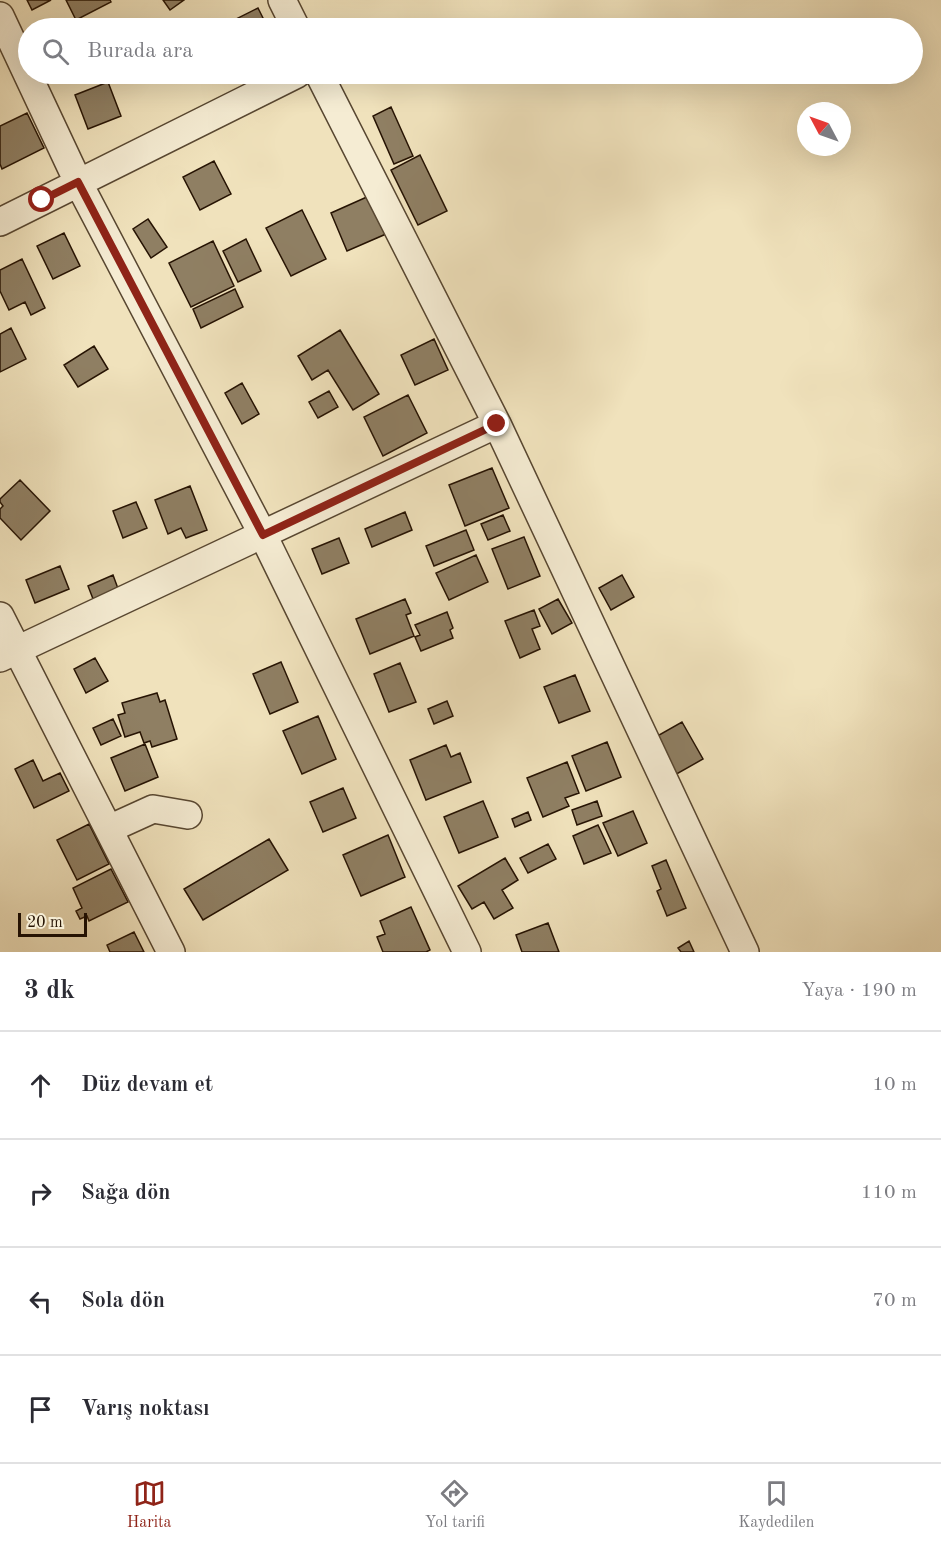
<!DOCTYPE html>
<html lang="tr">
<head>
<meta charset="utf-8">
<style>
  body { margin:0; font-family:"Old Standard TT",serif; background:#f7f7f7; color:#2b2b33 }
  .compass { position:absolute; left:797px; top:102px; width:54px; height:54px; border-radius:50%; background:#fff; box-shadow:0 6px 24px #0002; rotate:311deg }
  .scale { position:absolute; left:18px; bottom:15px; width:69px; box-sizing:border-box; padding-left:6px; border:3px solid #261303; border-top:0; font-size:16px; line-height:21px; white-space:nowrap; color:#261303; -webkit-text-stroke:4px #f5ecd3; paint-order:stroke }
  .stop { position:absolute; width:18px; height:18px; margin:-14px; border:4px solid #8f2418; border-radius:50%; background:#fff }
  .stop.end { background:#8f2418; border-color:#fff; box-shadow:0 2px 6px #0008 }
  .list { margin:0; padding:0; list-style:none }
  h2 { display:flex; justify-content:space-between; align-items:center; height:78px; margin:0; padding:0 24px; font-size:26px }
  h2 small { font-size:20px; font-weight:400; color:#7c7c81 }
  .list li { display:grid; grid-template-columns:39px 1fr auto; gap:18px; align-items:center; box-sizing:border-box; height:108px; padding:0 24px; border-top:2px solid #e1e1e2 }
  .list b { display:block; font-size:22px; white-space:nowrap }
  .list em { font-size:20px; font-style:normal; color:#7c7c81 }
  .icon { flex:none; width:33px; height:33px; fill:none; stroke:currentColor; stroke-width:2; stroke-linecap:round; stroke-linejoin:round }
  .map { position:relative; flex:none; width:941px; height:952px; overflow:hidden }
  .search { position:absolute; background:#fff; box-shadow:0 6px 24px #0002; left:18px; right:18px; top:18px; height:66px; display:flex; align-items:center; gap:15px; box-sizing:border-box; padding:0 21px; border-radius:33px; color:#7c7c81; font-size:22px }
  .sheet { height:510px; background:#fff }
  nav { display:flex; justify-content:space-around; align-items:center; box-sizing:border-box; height:84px; border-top:2px solid #e1e1e2; background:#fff; font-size:16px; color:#7c7c81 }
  nav a { display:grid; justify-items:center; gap:3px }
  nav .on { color:#8f2418 }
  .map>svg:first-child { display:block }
</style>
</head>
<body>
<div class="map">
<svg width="941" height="952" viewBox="0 0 941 952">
  <rect width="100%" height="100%" fill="#f0e2bc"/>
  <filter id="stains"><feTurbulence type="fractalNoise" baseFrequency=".00333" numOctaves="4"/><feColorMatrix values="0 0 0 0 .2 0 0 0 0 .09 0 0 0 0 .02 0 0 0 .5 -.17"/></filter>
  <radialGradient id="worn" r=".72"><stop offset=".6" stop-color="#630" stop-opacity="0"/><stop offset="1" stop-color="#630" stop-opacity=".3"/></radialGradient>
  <!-- building -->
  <path fill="#8f7f63" stroke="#261303" stroke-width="1.5" d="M27,0H51L32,10Z
    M66,0H110L111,2L76,20Z
    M163,0H184L170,10Z
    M258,8L268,28H223L222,26Z
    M108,82L121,116L88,129L75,95Z
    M391,107L413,156L394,164L373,116Z
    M27,113L44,148L2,169L0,164V126Z
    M420,155L447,211L418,225L391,170Z
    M214,161L231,194L200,210L183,177Z
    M369,196L386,234L347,251L331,213Z
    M302,210L326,259L291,276L266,228Z
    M148,219L167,247L151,258L133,229Z
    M64,233L80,266L53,279L37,246Z
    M246,239L261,271L238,282L223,251Z
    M213,241L234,286L191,307L169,263Z
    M22,259L45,308L31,315L25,302L9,310L0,291V270Z
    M235,289L243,307L201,328L193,309Z
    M11,328L26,359L0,372V334Z
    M340,330L379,394L353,410L328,370L312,380L298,356Z
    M434,339L448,370L415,385L401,355Z
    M94,346L108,369L78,387L64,365Z
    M242,383L259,414L242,424L225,393Z
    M329,391L338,407L318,418L309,402Z
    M408,395L427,433L383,456L364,417Z
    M492,468L509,508L465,526L449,485Z
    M20,480L50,511L21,540L0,518V509L3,506L0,502V499Z
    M190,486L207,530L186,538L181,528L168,534L155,500Z
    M136,502L147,528L123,538L113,511Z
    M405,512L412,530L372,547L365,529Z
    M503,515L510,531L488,540L481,524Z
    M466,530L474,550L434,566L426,546Z
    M524,537L540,576L508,589L492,549Z
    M339,538L349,563L322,574L312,549Z
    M476,555L488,582L449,600L436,573Z
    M60,566L69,589L35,603L26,580Z
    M113,575L120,594L95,604L88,586Z
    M622,575L634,597L611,610L599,588Z
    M405,599L411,613L406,615L414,636L370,654L356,619Z
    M558,599L572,623L552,634L539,609Z
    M534,610L540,626L532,629L540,649L520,658L505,621Z
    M447,612L453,628L450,630L453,638L421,651L415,637L420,635L415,625Z
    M95,658L108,681L86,693L74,669Z
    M281,662L298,702L270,714L253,674Z
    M400,663L416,702L389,712L374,674Z
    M575,675L590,711L559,723L544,687Z
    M157,693L160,702L165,700L177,739L152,747L150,741L144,743L140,732L125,737L118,715L125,713L122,703Z
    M447,701L453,716L434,724L428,709Z
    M318,716L336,759L302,774L283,731Z
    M113,719L121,736L101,745L93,728Z
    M682,722L703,759L673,776L652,739Z
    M607,742L621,777L586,791L572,756Z
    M145,744L158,777L125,791L111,758Z
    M446,745L451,757L460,753L471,782L426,800L410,760Z
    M33,760L43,781L60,773L69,791L34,808L15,769Z
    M567,762L579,793L565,798L569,806L543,817L527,778Z
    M343,788L356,818L323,832L310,802Z
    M483,801L498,837L459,853L444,817Z
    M597,801L602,816L577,825L572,810Z
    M633,811L647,843L618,856L603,823Z
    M528,812L531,820L515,827L512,819Z
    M89,824L109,864L77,880L57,840Z
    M598,825L611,853L584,864L573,836Z
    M388,835L405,877L361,896L343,855Z
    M269,839L288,870L203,920L184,889Z
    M548,844L556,859L528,873L520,858Z
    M505,858L518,880L502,890L513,908L494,919L484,902L472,909L458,886Z
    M666,860L686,908L667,916L657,891L661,889L652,866Z
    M111,869L128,902L89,921L87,916L80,919L76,911L82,908L73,888Z
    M411,907L430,950L426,952H383L377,937L385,934L380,921Z
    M548,923L559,952H522L516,935Z
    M134,932L144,952H110L107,945Z
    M689,941L694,952H681L678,948Z"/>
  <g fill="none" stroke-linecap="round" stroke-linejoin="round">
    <defs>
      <path id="street" d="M282,0L296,28
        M0,16L78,182L263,535L467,952
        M319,74L497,424
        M0,222L297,74
        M0,616L171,952
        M0,658L497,424L745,952
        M109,829L153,809L188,815"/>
    </defs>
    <!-- street casing -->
    <use href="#street" stroke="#584731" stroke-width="30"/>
    <!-- street -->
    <use href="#street" stroke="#f5ecd3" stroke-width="27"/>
  </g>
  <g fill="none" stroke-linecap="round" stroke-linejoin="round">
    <!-- route -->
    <path stroke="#8f2418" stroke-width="8" d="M42,200L78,182L263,535L497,424"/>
  </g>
  <rect width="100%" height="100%" filter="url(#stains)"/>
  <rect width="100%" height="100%" fill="url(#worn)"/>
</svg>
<svg class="compass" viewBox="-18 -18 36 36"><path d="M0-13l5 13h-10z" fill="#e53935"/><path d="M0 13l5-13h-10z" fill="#7c7c81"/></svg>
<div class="scale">20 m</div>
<div class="stop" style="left:42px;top:200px"></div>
<div class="stop end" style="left:497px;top:424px"></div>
<div class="search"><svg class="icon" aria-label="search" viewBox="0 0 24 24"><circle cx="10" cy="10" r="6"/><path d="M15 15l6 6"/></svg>Burada ara</div>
</div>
<section class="sheet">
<h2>3 dk<small>Yaya · 190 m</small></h2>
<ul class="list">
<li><svg class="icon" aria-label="ahead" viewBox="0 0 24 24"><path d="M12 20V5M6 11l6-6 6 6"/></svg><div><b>Düz devam et</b></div><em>10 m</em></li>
<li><svg class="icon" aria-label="right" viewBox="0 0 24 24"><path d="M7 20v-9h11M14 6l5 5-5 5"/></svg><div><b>Sağa dön</b></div><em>110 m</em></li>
<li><svg class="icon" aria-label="left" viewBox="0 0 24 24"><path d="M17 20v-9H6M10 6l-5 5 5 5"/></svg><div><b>Sola dön</b></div><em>70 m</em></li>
<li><svg class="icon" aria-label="arrive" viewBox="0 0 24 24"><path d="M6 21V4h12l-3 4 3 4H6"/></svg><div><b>Varış noktası</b></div></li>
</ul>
</section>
<nav>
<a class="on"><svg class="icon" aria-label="map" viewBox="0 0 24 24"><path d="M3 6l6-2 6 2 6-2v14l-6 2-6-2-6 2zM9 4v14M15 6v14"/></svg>Harita</a>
<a><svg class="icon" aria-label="directions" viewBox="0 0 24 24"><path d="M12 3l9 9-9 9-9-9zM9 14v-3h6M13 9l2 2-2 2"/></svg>Yol tarifi</a>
<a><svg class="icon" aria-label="saved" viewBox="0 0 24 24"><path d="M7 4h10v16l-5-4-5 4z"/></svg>Kaydedilen</a>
</nav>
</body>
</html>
